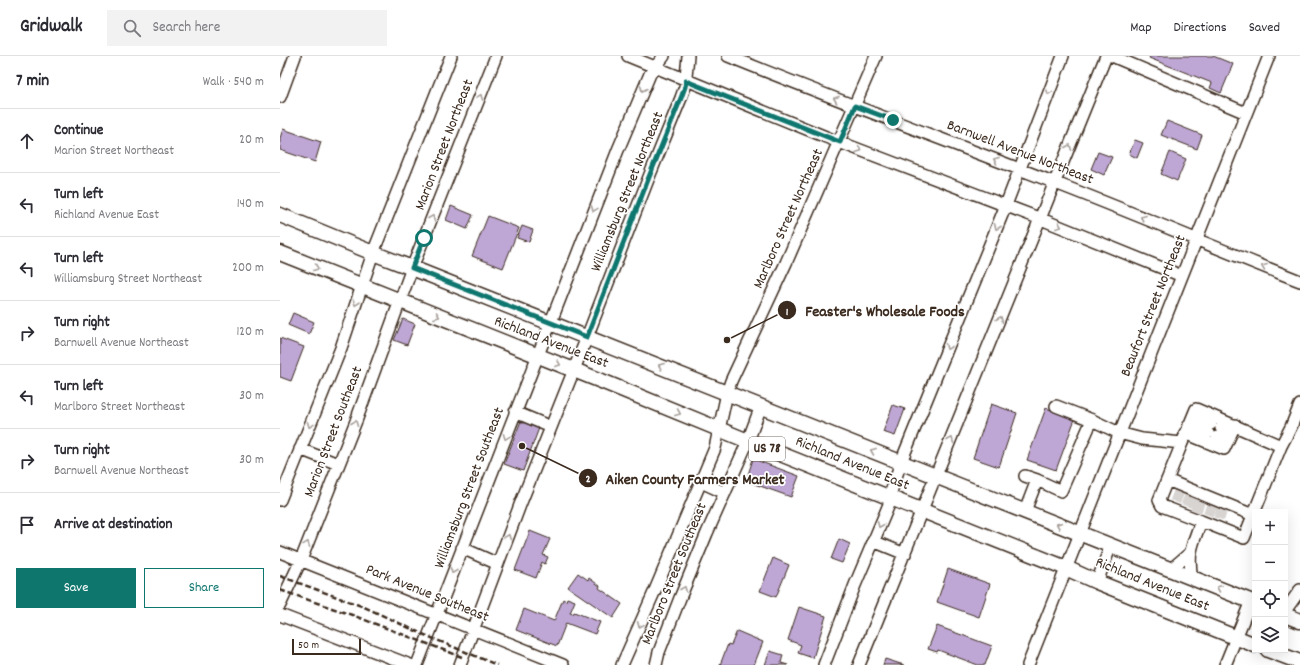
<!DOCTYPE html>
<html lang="en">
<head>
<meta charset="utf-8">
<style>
  body { margin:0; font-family:Dekko,sans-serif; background:#f2f2f3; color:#2b2b33 }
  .controls { position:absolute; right:12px; bottom:12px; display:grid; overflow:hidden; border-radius:0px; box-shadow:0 4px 16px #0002 }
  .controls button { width:36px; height:36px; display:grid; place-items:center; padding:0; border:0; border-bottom:1px solid #e1e1e2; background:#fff; color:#2b2b33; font:20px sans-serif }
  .scale { position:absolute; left:12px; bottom:10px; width:69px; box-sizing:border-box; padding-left:4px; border:2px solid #3b2a1e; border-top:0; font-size:11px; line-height:14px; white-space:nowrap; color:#3b2a1e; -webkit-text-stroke:3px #fff; paint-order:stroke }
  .stop { position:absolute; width:12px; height:12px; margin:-9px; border:3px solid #0f766e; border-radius:50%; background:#fff }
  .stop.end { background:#0f766e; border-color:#fff; box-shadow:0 1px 4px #0008 }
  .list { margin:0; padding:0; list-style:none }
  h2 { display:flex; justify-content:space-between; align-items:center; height:52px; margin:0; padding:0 16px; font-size:17px }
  h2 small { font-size:13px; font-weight:400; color:#7c7c81 }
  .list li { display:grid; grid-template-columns:26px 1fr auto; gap:12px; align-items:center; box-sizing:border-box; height:64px; padding:0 16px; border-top:1px solid #e1e1e2 }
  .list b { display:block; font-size:15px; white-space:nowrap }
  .list p { margin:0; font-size:13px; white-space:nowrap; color:#7c7c81 }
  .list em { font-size:13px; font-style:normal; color:#7c7c81 }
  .actions { display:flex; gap:8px; padding:12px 16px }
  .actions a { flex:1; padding:9px 0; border:1px solid #0f766e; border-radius:0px; text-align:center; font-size:14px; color:#0f766e }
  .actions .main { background:#0f766e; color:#fff }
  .icon { flex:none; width:22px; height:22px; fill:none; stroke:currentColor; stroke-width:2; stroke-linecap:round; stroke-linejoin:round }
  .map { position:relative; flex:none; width:1020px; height:609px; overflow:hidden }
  header { display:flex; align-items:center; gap:24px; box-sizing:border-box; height:56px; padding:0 20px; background:#fff; border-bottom:1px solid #e1e1e2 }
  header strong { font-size:19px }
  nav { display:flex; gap:22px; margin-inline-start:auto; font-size:14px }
  .search { width:280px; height:36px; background:#f2f2f3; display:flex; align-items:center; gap:10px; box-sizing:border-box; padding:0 14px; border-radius:0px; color:#7c7c81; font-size:15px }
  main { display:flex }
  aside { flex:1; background:#fff }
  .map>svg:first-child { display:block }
</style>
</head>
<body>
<header>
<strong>Gridwalk</strong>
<div class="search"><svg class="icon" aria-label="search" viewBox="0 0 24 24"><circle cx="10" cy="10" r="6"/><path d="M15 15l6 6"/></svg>Search here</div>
<nav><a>Map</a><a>Directions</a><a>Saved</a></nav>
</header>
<main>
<aside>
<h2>7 min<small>Walk · 540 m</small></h2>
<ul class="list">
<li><svg class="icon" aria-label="ahead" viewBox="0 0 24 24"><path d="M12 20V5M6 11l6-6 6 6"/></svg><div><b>Continue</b><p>Marion Street Northeast</p></div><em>20 m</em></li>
<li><svg class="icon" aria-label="left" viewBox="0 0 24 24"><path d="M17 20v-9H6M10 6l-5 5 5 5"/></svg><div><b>Turn left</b><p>Richland Avenue East</p></div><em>140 m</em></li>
<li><svg class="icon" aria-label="left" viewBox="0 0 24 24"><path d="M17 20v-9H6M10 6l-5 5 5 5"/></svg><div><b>Turn left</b><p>Williamsburg Street Northeast</p></div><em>200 m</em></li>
<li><svg class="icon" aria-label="right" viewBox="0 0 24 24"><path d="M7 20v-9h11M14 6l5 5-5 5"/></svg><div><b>Turn right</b><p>Barnwell Avenue Northeast</p></div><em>120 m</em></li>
<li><svg class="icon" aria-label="left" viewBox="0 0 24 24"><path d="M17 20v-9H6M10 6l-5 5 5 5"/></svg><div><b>Turn left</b><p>Marlboro Street Northeast</p></div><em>30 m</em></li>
<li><svg class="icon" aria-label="right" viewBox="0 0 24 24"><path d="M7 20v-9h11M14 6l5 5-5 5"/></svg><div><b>Turn right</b><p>Barnwell Avenue Northeast</p></div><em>30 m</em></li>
<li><svg class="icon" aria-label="arrive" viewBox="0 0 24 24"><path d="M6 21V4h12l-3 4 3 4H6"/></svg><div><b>Arrive at destination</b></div></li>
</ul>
<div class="actions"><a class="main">Save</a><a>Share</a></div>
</aside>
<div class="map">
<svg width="1020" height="609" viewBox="0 0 1020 609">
  <rect width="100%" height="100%" fill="#fff"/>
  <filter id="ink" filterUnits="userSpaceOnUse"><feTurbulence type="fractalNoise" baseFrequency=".025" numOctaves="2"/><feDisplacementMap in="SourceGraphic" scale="8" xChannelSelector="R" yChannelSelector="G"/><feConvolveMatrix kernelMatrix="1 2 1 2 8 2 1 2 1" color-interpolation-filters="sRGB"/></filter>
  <g filter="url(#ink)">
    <!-- building -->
    <path fill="#bfa7d5" stroke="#3b2a1e" d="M870,0H933L953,8L941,37L930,32L932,27L869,2Z
      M887,65L922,79L917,93L881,79Z
      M3,73L41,86L35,106L0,94V82Z
      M855,84L863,87L857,102L849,98Z
      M818,96L832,101L824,119L811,113Z
      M890,96L906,103L897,125L881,118Z
      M171,150L193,159L187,173L166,164Z
      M208,160L239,172L223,212L192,200Z
      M242,170L253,174L249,186L237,182Z
      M13,257L34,266L29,278L8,269Z
      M123,263L135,268L127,289L114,284Z
      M0,282L24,291L11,325L0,321Z
      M711,348L737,357L719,411L693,402Z
      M613,349L625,353L615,380L603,376Z
      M766,352L795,363L776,414L747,404Z
      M241,365L259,372L243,415L224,408Z
      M473,403L519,420L511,441L466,425Z
      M250,475L270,483L263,499L268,501L265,508L262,506L256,522L235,514Z
      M559,483L570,488L562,507L551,503Z
      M493,502L509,509L496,541L480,535Z
      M668,513L710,528L699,561L657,546Z
      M298,517L308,524L309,522L320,530L319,532L342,548L333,562L288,531Z
      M287,542L295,545L290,557L293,558L294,556L320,566L315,578L286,567L277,590L236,574L244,553L274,565L283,543L286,545Z
      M519,551L546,560L533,602L518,597L521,589L508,584Z
      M657,570L712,590L705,609H698L658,594L657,596L648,593Z
      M457,575L483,586L474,609H440L448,588L451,589Z
      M490,595L503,599L501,607L508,609H485Z
      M605,603L624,609H603Z"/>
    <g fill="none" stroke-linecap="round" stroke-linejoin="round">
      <!-- minor-tunnel -->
      <path stroke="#d8d4d2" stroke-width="11" stroke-dasharray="11 5.5" stroke-linecap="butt" d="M895,446L899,436
        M906,450L910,440
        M916,455L920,444
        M928,459L932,449
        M939,463L942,453"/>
      <defs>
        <path id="minor" d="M348,0L546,81L761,163L902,220
          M448,0C556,44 665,84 773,126C856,158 938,193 1020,225
          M832,0L966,57
          M0,41L15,0
          M776,350L812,364
          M235,356L271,371
          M913,361L931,368
          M909,369L928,377
          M941,372L951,376
          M905,377L944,393L955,369
          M937,381L948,385
          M902,387L879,444L882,450L921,465
          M1001,390L1011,371L1020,349
          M20,393L58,408
          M745,420L757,424
          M887,424L973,459
          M421,426L445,437
          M0,444L61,292L93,197L171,0
          M745,455L757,424L781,435L812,364L839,377L862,383L902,387L916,353L1001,390L964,482L921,465C913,488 907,496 912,522
          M593,485L625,498
          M182,492L218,508
          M0,496L283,609
          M891,513L910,497
          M817,526L831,489
          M0,549L21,504L76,365L132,212L216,0
          M1005,555L1020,534
          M0,559L130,609
          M137,609L338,94L370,18L384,0
          M180,609L240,449L307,281L369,121L401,42L405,31L408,0
          M342,609L376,532L435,392L447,337L451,325L506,207L596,0
          M376,609L379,596L400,542L427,477L468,385L481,350
          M544,609L575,529L610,446L609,442L621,406L726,149L783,0
          M579,609L826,0
          M748,609L989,0
          M945,609L971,545"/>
        <path id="major" d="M0,159L93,197L132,212L975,547
          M0,197L319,324L468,385L786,512L817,526L975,589
          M1005,559L1020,565
          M988,594L1020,606"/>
      </defs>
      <!-- minor casing -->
      <use href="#minor" stroke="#3b2a1e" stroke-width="14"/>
      <!-- major casing -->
      <use href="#major" stroke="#3b2a1e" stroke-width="17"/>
      <!-- minor -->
      <use href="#minor" stroke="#fff" stroke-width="11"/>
      <!-- major -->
      <use href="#major" stroke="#fff" stroke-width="14"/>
      <!-- rail -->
      <path stroke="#3b2a1e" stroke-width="2.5" stroke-dasharray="6 3" stroke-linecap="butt" d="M0,520L84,551L147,580L217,609
        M0,534L72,559L182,601"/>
    </g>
    <!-- one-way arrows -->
    <defs><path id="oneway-chevron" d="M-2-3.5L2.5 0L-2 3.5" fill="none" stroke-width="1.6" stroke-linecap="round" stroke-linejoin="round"/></defs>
    <g stroke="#a79f9a">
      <use href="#oneway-chevron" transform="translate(363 33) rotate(114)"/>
      <use href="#oneway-chevron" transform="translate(769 36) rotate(111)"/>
      <use href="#oneway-chevron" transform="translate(200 41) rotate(-69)"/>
      <use href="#oneway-chevron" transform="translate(556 43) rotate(-160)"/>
      <use href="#oneway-chevron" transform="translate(789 91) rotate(-68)"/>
      <use href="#oneway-chevron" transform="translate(579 94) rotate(20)"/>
      <use href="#oneway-chevron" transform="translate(716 104) rotate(-159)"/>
      <use href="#oneway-chevron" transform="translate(314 153) rotate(111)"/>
      <use href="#oneway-chevron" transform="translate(152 162) rotate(-68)"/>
      <use href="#oneway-chevron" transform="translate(863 162) rotate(-158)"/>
      <use href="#oneway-chevron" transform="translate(779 170) rotate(22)"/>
      <use href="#oneway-chevron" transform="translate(717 171) rotate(112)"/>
      <use href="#oneway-chevron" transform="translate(984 211) rotate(-158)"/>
      <use href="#oneway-chevron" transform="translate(36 212) rotate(22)"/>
      <use href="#oneway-chevron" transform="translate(76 247) rotate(109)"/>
      <use href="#oneway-chevron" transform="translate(157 260) rotate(22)"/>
      <use href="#oneway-chevron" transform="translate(720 263) rotate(-68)"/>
      <use href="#oneway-chevron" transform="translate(668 291) rotate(112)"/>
      <use href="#oneway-chevron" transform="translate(278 308) rotate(21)"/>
      <use href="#oneway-chevron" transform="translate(381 310) rotate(-158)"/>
      <use href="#oneway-chevron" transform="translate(398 357) rotate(23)"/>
      <use href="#oneway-chevron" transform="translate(75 367) rotate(-68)"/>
      <use href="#oneway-chevron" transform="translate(30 369) rotate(111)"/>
      <use href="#oneway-chevron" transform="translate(226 381) rotate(111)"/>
      <use href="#oneway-chevron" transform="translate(671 384) rotate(-68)"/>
      <use href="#oneway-chevron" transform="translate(593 395) rotate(-158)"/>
      <use href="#oneway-chevron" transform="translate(600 469) rotate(113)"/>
      <use href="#oneway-chevron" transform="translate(779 469) rotate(-158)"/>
      <use href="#oneway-chevron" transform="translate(228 481) rotate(-70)"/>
      <use href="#oneway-chevron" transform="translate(27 488) rotate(-69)"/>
      <use href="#oneway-chevron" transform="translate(173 515) rotate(112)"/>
      <use href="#oneway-chevron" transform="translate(939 532) rotate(-158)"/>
      <use href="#oneway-chevron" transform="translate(404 533) rotate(-68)"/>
      <use href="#oneway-chevron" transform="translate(360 569) rotate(114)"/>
    </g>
  </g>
  <g fill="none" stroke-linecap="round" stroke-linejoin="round" filter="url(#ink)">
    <!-- route -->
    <path stroke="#0f766e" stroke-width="5" d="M144,182L132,212L307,281L369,121L401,42L405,31L406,25L560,86L575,50L613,64"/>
  </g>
  <g text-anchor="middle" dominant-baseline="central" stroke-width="3.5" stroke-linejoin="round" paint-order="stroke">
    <!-- shield labels -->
    <rect fill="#fff" stroke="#766a62" stroke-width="1" x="469" y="381" width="36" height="24" rx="3"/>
    <g font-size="14" font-weight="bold" fill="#3b2a1e">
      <text x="487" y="393">US 78</text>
    </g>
    <!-- street labels -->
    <g font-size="15" fill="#3b2a1e" stroke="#fff">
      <text transform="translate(165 89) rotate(-69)">Marion Street Northeast</text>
      <text transform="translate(740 97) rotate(21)">Barnwell Avenue Northeast</text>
      <text transform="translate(348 136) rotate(-68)">Williamsburg Street Northeast</text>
      <text transform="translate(509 163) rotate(-66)">Marlboro Street Northeast</text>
      <text transform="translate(874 250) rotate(-68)">Beaufort Street Northeast</text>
      <text transform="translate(271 287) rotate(21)">Richland Avenue East</text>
      <text transform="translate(54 376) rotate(-69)">Marion Street Southeast</text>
      <text transform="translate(572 408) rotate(22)">Richland Avenue East</text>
      <text transform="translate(190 432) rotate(-69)">Williamsburg Street Southeast</text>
      <text transform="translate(395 518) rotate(-68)">Marlboro Street Southeast</text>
      <text transform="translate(872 529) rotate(22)">Richland Avenue East</text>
      <text transform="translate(147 538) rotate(22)">Park Avenue Southeast</text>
    </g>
  </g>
  <!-- callouts -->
  <path fill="none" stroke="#3b2a1e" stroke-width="1.5" d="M447 284L507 254M242 390L308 422"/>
  <g fill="#3b2a1e" stroke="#fff" stroke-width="1.5">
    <circle cx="447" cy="284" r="4"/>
    <circle cx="242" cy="390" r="4"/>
    <circle cx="507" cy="254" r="10"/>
    <circle cx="308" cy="422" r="10"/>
  </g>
  <g font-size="12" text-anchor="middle" font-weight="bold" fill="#fff">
    <text x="507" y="259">1</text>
    <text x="308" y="426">2</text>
  </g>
  <g font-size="16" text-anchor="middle" font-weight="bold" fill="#3b2a1e" stroke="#fff" stroke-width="3.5" stroke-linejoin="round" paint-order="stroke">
    <text x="605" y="260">Feaster's Wholesale Foods</text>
    <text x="415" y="428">Aiken County Farmers Market</text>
  </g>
</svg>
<div class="controls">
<button>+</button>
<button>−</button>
<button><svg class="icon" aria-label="locate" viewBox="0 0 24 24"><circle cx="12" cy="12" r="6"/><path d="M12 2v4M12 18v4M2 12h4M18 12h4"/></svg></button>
<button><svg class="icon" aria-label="layers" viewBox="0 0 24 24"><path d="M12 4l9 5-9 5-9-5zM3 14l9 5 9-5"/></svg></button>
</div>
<div class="scale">50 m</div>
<div class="stop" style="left:144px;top:182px"></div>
<div class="stop end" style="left:613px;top:64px"></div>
</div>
</main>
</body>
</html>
